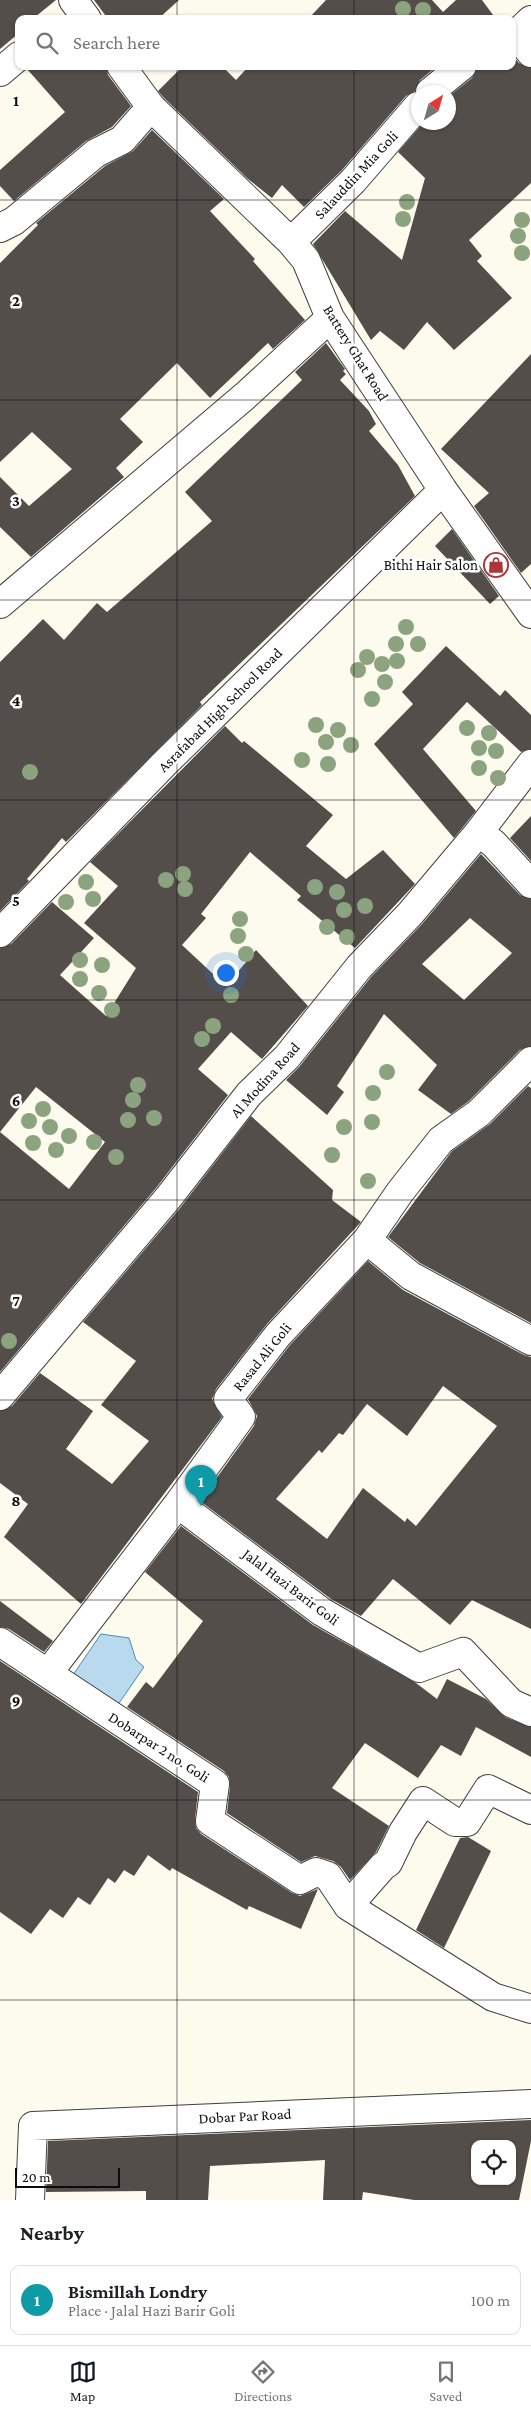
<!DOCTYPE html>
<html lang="en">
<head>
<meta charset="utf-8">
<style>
  body { margin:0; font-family:"Crimson Pro",serif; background:#f2f2f2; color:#202124 }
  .controls { position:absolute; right:15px; bottom:15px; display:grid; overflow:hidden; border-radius:10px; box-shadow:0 1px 4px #0004 }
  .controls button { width:45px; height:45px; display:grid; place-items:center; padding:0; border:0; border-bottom:1px solid #e0e0e0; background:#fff; color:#202124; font:25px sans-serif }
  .compass { position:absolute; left:411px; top:85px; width:45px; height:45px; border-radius:50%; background:#fff; box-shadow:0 1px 4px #0004; rotate:37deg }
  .scale { position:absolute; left:15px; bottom:12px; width:105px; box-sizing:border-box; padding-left:5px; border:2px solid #0c0c0c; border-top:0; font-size:14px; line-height:18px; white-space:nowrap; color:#0c0c0c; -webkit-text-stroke:4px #fff; paint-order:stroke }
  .you { position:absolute; left:225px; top:972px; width:18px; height:18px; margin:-12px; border:4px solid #fff; border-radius:50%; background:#1a73e8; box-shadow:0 0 0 8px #1a73e833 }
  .badge { display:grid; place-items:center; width:32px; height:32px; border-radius:50%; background:#111827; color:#fff; font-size:16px; font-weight:700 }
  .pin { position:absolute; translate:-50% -41px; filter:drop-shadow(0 1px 2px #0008) }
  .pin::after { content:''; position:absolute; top:26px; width:18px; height:15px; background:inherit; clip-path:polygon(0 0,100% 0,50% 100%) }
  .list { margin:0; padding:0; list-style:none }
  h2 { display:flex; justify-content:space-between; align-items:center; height:65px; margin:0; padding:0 20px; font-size:21px }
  h2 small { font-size:16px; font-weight:400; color:#757577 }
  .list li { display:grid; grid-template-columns:32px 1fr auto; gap:15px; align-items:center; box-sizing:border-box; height:70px; margin:0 10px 10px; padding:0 10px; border:1px solid #e0e0e0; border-radius:10px }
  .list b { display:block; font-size:19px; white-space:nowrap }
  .list p { margin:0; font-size:16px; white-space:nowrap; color:#757577 }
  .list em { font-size:16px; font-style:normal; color:#757577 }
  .icon { flex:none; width:28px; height:28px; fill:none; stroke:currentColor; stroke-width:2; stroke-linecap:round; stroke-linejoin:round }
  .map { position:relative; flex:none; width:531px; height:2200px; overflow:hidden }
  .search { position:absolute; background:#fff; box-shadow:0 1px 4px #0004; left:15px; right:15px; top:15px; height:55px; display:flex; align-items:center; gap:12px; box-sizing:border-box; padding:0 18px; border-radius:10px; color:#757577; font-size:19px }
  .sheet { height:145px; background:#fff }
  nav { display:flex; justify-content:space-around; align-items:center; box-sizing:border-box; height:70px; border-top:1px solid #e0e0e0; background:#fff; font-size:14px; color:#757577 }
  nav a { display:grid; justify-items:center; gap:2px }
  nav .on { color:#111827 }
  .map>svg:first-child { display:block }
</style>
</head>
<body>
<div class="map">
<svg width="531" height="2200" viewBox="0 0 531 2200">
  <rect width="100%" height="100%" fill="#fdfaee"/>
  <!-- water -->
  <path fill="#b9d9ee" stroke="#498cbc" d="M101,1634L129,1638L136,1660L144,1667L117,1706L73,1675Z"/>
  <!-- building -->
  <path fill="#544e4a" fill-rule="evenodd" d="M0,0H56L35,17L36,19H19V33L0,49Z
    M94,0H179L158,19H108Z
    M326,0H432L443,12L456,0H482L496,19H308Z
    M512,55L519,63L531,68V183L469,240L482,256L477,261L512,298L454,350L427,322L404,350L380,331L371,340L313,244L345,211L402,260L425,178L398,152L424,122H448V97L472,78L477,66H512Z
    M30,66H106L108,75L131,106L112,127L86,141L14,201L0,186V170L65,112L27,69Z
    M183,66H222L236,80L249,66H437L420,80L415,91L406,96L342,170L304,207L282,185L272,198L248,179L163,97L158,91Z
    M152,130L224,199L210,211L255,259L253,261L305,320L273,349L268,343L210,398L177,363L120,419L143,442L116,468L124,477L31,557L0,527V477L29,506L72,469L32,432L0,462V263L38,225L36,223L105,166L133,151Z
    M326,343L345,369L343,371L346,374L340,380L369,411L376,424L369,431L398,465L415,496L200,702L202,705L66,842L62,838L27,879L29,881L0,911V662L43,619L64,640L97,603L107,612L212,521L185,492L302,380L295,372Z
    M531,354V564L521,573L474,506L489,493L441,449Z
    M452,529L499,596L490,604L435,546Z
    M446,646L500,696L505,690L531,715V749L521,752L467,702L423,749L476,811L454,838L374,744L413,704L402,692Z
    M225,726L242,743L244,741L333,815L306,846L346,879L383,850L415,884L355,948L297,900L301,896L250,852L201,914L206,918L182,945L226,986L256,950L308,1006L262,1059L231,1032L198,1069L228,1095L156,1188L0,1372V948L11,944L52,902L94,938L60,975L106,1016L136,968L84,923L118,886L90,862ZM36,1087L105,1142L69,1189L0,1132Z
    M531,816V861L510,838Z
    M481,854L520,895L531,899V1046L520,1050L469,1101L451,1114L418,1090L437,1065L384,1014L337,1086L344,1092L327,1115L286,1080L299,1067L371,977L422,924ZM470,918L512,953L464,1000L422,964Z
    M528,1086L531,1088V1323L420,1263L388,1237L452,1151L490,1124Z
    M251,1116L333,1190L332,1200L361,1222L267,1324L216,1389L212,1399L222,1417L81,1604L4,1537L28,1504L0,1483V1411L12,1406L40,1373L93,1411L66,1449L112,1484L149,1441L101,1405L136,1361L83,1322L180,1208Z
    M368,1261L403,1290L524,1355L531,1357V1629L472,1600L450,1625L393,1579L361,1616L331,1599L200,1501L254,1426L257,1416L248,1399L290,1345ZM443,1386L497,1426L416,1526L407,1518L405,1522L363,1488L327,1539L276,1499L319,1450L322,1453L339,1433L343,1435L367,1404L407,1436Z
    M181,1526L313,1625L416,1683L437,1699L447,1679L486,1699L505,1717L531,1727V1757L476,1727L461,1756L441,1745L418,1778L365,1743L332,1788L389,1826L376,1852L350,1880L341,1867L333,1861L315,1856L301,1862L227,1813L230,1786L229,1777L224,1771L127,1707L146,1682L153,1688L203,1621L145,1572Z
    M0,1601L53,1641L44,1652L9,1629L0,1627Z
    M0,1661L198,1792L195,1819L196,1828L201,1834L292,1893L300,1896L318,1889L301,1929L249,1906L247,1910L172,1868L170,1871L148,1855L134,1876L124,1870L115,1883L108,1878L90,1905L78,1897L63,1918L50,1909L31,1934L0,1912Z
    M468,1837L491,1851L444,1948L416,1930L460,1838Z
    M531,2120V2141L519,2200H414L363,2192L362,2200H323L325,2160L210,2166L208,2200H146V2191L46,2192L48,2141ZM475,2144H512V2181H475Z"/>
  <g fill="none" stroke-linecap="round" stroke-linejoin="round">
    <defs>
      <path id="street" d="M73,0L87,19
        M516,35L531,53
        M512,38L531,20
        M121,66L151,107L291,242L306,260L330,318L443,490L531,614
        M0,72L19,56
        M430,92L462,66
        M0,228L14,221L96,153L122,140L151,107
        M291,242L353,181L418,106
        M0,604L245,396L330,318
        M479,832L494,844L531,884
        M0,933L164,764L443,490
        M367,1240L400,1192L441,1140L479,1113L531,1061
        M0,1396L168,1198L249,1094L287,1057L359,967L410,914L479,832L531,764
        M178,1504L322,1612L419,1668L463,1652L511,1703L531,1712
        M0,1642L215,1784L210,1821L300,1880L316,1872L328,1876L348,1906L493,1997L531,2009
        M48,1673L178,1504L241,1417L228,1399L278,1335L367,1240L411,1276L531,1341
        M348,1906L383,1866L388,1863L403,1832L423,1801L455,1822H467L488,1789L531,1810
        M30,2200L33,2126L531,2104"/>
    </defs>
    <!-- street casing -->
    <use href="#street" stroke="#3f3f3f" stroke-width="30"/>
    <!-- street -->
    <use href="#street" stroke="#fff" stroke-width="28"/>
  </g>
  <!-- trees -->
  <g fill="#8ca37f">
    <circle cx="403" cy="9" r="8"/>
    <circle cx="423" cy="10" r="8"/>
    <circle cx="407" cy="202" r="8"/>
    <circle cx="403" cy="219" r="8"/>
    <circle cx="522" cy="220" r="8"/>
    <circle cx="518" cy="236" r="8"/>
    <circle cx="522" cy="253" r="8"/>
    <circle cx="406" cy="627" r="8"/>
    <circle cx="396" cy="644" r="8"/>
    <circle cx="418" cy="644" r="8"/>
    <circle cx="367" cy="657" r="8"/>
    <circle cx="397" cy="661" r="8"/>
    <circle cx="382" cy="664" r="8"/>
    <circle cx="358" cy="670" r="8"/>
    <circle cx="385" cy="682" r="8"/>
    <circle cx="372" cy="699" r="8"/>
    <circle cx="316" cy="725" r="8"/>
    <circle cx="467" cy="728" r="8"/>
    <circle cx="338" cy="730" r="8"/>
    <circle cx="489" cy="733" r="8"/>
    <circle cx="326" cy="742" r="8"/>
    <circle cx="351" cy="745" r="8"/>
    <circle cx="479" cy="748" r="8"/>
    <circle cx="496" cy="751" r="8"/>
    <circle cx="302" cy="760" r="8"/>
    <circle cx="328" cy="764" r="8"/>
    <circle cx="479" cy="768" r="8"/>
    <circle cx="30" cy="772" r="8"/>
    <circle cx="498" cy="778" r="8"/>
    <circle cx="183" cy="874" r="8"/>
    <circle cx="166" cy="880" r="8"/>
    <circle cx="86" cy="882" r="8"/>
    <circle cx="315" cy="887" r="8"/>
    <circle cx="185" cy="889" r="8"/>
    <circle cx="337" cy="892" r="8"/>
    <circle cx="93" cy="899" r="8"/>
    <circle cx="66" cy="902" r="8"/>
    <circle cx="365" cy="906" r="8"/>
    <circle cx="344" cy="910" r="8"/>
    <circle cx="240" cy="919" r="8"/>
    <circle cx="327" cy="927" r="8"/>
    <circle cx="238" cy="936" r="8"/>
    <circle cx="347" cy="937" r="8"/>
    <circle cx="246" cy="954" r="8"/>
    <circle cx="80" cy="960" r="8"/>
    <circle cx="102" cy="965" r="8"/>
    <circle cx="80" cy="979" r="8"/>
    <circle cx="99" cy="993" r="8"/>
    <circle cx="231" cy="995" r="8"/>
    <circle cx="112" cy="1010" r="8"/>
    <circle cx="213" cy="1026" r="8"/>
    <circle cx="202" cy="1039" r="8"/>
    <circle cx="387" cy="1072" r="8"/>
    <circle cx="138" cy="1085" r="8"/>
    <circle cx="373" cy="1093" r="8"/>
    <circle cx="133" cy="1100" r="8"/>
    <circle cx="43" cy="1109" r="8"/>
    <circle cx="154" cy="1118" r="8"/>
    <circle cx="128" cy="1120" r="8"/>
    <circle cx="29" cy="1121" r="8"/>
    <circle cx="372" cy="1122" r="8"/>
    <circle cx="50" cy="1127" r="8"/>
    <circle cx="344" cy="1127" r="8"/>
    <circle cx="69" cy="1136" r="8"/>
    <circle cx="94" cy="1142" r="8"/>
    <circle cx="33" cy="1143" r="8"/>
    <circle cx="56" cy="1150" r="8"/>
    <circle cx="332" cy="1155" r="8"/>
    <circle cx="116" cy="1157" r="8"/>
    <circle cx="368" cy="1181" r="8"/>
    <circle cx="9" cy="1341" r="8"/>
  </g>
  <!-- grid -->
  <path fill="none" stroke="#0c0c0c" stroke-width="1" stroke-opacity="0.55" d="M177,0V19M354,0V19M177,66V2200M354,66V2200M0,200H531M0,400H531M0,600H531M0,800H531M0,1000H531M0,1200H531M0,1400H531M0,1600H531M0,1800H531M0,2000H531"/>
  <!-- icons -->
  <defs>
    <symbol id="shop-ring" viewBox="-11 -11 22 22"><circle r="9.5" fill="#fff" stroke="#aa3639" stroke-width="1.5"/><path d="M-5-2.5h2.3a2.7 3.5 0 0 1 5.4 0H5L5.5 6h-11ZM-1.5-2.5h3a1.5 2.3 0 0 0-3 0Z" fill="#aa3639"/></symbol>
  </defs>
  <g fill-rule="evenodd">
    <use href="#shop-ring" x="482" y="551" width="28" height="28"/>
  </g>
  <g text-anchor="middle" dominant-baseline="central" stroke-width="5" stroke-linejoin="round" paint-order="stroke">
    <!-- street labels -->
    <g font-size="15" fill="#0c0c0c" stroke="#fff">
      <text transform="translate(356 175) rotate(-47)">Salauddin Mia Goli</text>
      <text transform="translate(356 353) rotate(58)">Battery Ghat Road</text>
      <text transform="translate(220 710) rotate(-45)">Asrafabad High School Road</text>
      <text transform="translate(265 1080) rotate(-48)">Al Modina Road</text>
      <text transform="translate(262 1357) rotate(-51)">Rasad Ali Goli</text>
      <text transform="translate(291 1587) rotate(37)">Jalal Hazi Barir Goli</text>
      <text transform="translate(159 1747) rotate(33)">Dobarpar 2 no. Goli</text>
      <text transform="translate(245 2116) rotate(-3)">Dobar Par Road</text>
    </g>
    <!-- poi labels -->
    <g font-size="15" fill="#0c0c0c" stroke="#fff" text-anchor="end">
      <text x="478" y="565">Bithi Hair Salon</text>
    </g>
  </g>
  <g font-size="16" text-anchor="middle" font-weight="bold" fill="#0c0c0c" stroke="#fff" stroke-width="5" stroke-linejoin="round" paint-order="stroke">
    <text x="16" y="106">1</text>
    <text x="16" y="306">2</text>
    <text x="16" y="506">3</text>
    <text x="16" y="706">4</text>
    <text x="16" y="906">5</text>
    <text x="16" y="1106">6</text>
    <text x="16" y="1306">7</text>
    <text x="16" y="1506">8</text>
    <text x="16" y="1706">9</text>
  </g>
</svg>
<div class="controls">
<button><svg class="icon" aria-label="locate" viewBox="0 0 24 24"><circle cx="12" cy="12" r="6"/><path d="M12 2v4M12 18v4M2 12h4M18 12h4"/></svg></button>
</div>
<svg class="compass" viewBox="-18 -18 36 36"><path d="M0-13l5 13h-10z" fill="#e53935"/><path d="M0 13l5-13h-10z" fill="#757577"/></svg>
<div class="scale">20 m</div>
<div class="you"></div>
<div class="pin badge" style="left:201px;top:1506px;background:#0f9aa8">1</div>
<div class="search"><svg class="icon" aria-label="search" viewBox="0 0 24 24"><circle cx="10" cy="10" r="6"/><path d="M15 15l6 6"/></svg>Search here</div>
</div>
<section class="sheet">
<h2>Nearby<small></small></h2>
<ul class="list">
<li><span class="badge" style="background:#0f9aa8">1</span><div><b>Bismillah Londry</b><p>Place · Jalal Hazi Barir Goli</p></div><em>100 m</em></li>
</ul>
</section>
<nav>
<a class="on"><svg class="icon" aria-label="map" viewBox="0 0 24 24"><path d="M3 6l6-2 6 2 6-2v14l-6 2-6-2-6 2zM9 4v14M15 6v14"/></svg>Map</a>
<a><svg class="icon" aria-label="directions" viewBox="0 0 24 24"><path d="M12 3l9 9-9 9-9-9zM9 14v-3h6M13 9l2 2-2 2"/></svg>Directions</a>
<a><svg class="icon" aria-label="saved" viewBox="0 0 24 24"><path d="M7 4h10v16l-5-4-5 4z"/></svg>Saved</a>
</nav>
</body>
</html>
